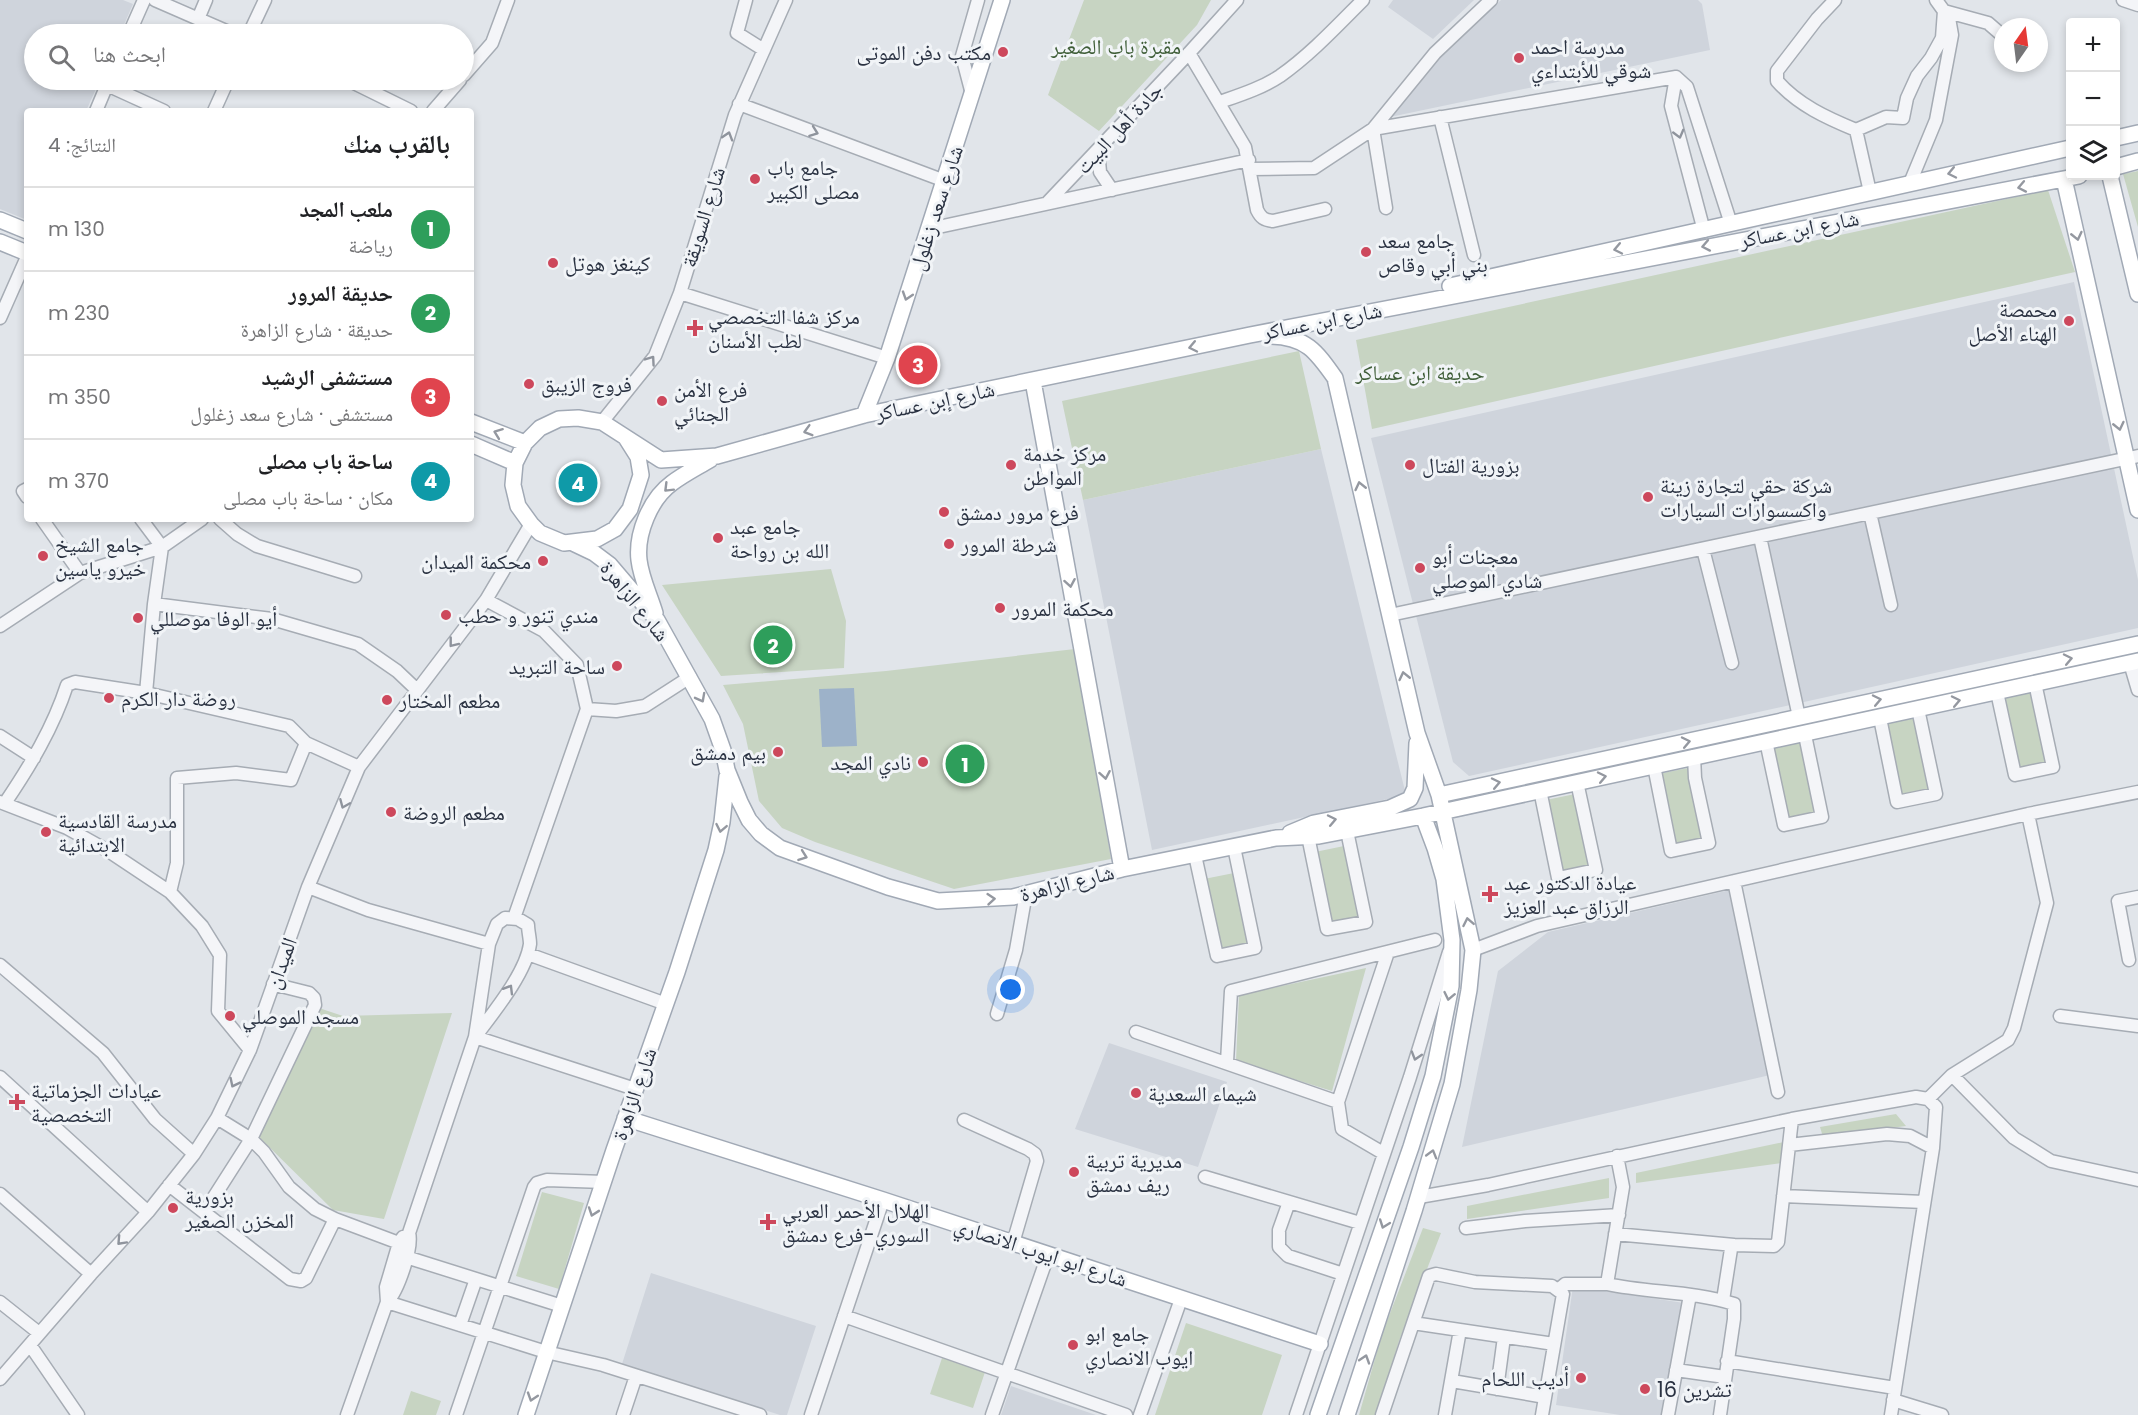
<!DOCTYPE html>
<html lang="ar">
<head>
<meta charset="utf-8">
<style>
  body { margin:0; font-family:Poppins,"Noto Naskh Arabic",sans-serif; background:#f6f6f6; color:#202124; direction:rtl }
  .controls { position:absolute; right:18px; top:18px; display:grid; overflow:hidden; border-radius:6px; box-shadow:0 3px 9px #0003 }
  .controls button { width:54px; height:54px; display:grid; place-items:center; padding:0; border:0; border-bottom:2px solid #e0e0e0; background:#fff; color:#202124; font:30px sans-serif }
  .compass { position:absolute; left:1994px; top:18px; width:54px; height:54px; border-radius:50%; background:#fff; box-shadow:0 3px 9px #0003; rotate:14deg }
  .you { position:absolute; left:1011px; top:990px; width:21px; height:21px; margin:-15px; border:4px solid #fff; border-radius:50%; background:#1a73e8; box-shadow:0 0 0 9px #1a73e833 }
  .badge { display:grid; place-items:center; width:39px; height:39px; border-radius:50%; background:#cd485c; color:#fff; font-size:20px; font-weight:700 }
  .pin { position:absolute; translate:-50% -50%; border:3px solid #fff; box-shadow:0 2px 6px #0006 }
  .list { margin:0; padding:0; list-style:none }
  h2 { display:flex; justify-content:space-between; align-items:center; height:78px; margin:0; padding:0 24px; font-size:26px }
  h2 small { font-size:20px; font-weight:400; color:#757577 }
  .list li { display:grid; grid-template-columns:39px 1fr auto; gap:18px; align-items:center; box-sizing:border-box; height:84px; padding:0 24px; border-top:2px solid #e0e0e0 }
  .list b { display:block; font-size:22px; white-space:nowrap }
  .list p { margin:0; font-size:20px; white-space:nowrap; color:#757577 }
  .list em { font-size:20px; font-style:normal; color:#757577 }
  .icon { flex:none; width:33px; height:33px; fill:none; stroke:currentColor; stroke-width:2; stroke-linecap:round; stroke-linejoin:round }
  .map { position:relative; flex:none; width:2138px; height:1415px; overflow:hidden; direction:ltr }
  .search { position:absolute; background:#fff; box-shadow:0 3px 9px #0003; left:24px; top:24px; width:450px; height:66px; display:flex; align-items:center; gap:15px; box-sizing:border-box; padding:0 21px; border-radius:33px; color:#757577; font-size:22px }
  .panel { position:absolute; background:#fff; box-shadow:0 3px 9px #0003; left:24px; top:108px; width:450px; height:414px; border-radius:6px; direction:rtl }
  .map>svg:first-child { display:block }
</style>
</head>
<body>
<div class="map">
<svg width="2138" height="1415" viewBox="0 0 2138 1415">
  <rect width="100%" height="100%" fill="#e1e5ea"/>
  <!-- built -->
  <path fill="#cfd4dc" d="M0,0H123L133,4L120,34H34V80H100L86,111H27V220L0,209Z
    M1393,0H1474L1433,39L1388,7Z
    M1501,0H1698L1702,4L1710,50L1390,117L1435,62Z
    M2074,282L2138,580V628L1469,776L1453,762L1371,438Z
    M1321,449L1406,795L1152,850L1083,500Z
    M1730,890L1770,1075L1462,1147L1498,971L1548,932Z
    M1109,1043L1227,1082L1198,1167L1075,1129Z
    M651,1273L816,1326L787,1415H780L622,1364Z
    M1573,1286L1684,1303L1667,1415H1620L1556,1405Z
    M1011,1386L1096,1415H1001Z"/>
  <!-- green -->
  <path fill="#c7d4c2" d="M1084,0H1211L1197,25L1099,131L1048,95Z
    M2138,171V227L2123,174Z
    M2048,190L2075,272L1372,429L1356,340Z
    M1299,351L1321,449L1083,500L1062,401Z
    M831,569L846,621L844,668L721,676L662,585Z
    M1075,649L1111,859L954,889L815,842L782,828L759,801L743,724L723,685L886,671Z
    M2032,692L2047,765L2018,771L2002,698Z
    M1915,718L1930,791L1900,797L1885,724Z
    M1801,742L1817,815L1787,821L1772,748Z
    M1688,768L1703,841L1674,847L1658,774Z
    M1575,794L1590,867L1561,874L1546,800Z
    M1344,846L1360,919L1330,925L1315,852Z
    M1234,873L1249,946L1220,952L1204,879Z
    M1366,968L1332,1091L1236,1061L1239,995Z
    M316,1007L343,1016L452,1013L384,1219L333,1210L258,1136Z
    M1896,1114L1906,1126L1823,1137L1820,1127Z
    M1784,1142L1782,1163L1636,1183V1173Z
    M1609,1178V1198L1467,1219V1206Z
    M542,1192L584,1203L559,1289L516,1276Z
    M1423,1228L1441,1233L1399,1341L1377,1415H1359L1382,1334Z
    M1186,1323L1282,1355L1262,1415H1155Z
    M942,1358L985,1372L973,1408L930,1394Z
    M411,1391L441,1401L436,1415H403Z"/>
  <!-- water -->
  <path fill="#9db2c9" d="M854,688L857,746L822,747L819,689Z"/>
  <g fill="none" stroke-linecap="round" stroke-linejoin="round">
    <defs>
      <path id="minor" d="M155,0L233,34
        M746,0L737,33L764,50
        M1491,0L1435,53L1373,129L1676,77L1687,87L1731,224
        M1835,0L1817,19L1777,71V81C1798,105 1827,118 1856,130L1870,192
        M2123,0L2138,5
        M198,19L206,0
        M129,34L144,0
        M249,34L265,0
        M1189,53L1245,147L1257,210C1261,218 1264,220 1273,221L1325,209
        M464,75L492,43L508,0
        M1676,77L1671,106L1704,231
        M348,80L411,111
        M107,85L164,111
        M972,94L962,56L978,0
        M1220,102C1240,95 1262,88 1280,76C1310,55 1337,26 1363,0
        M739,104L945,181
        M96,111L109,80
        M214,111L228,80
        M433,111L460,80
        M1440,117L1474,255
        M1856,130L1886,117L1903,118L1907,98L1917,76L1931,58L1942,38L1944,11L1988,23L2003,36
        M1098,150L1100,172L1112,190
        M1250,169L1314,168L1373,129L1386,208
        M1910,183L1936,120L1952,35L1949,18L1936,0
        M1048,202L1189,53L1237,0
        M929,229L1249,160
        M680,293L887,358
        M0,318L27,257
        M602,422L655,356L680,293L735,115L786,0
        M27,489L23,491L27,497
        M1870,513L1891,605
        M42,519L80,573
        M141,519L162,547L154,604L146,693
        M220,519L237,534L257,546L355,576
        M1760,537L1799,717
        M1703,549L1732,663
        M486,600L544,631L577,665L587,709L514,918
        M154,604L272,619L358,644L397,671L417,690
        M1390,615L2138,456
        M0,626L80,573L162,547L202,519
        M2130,663L2138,690
        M1997,692L2015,775L2053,767L2035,683
        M587,709L616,711L645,706L690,677
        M1880,718L1897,802L1936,794L1918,709
        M0,736L34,758
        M1766,741L1784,825L1822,817L1805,735
        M1654,766L1671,851L1709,843L1695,778L1694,756
        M1540,790L1558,878L1596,870L1577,782
        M0,802L67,828L110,852L170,892L202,926L220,955L218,1011L250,1050
        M5,803C30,766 53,728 67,685L75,682L146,693L289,726L306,743L359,767
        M1308,836L1327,929L1366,922L1347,831
        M1195,855L1217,956L1255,948L1234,847
        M1734,881L1778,1092
        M308,887L368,910L489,944
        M170,892L177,863V778L236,773L291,780L306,743
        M1473,950L1537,926L2028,814L2138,792
        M528,954L666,1004
        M2129,960L2118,901L2138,897
        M0,965L103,1053L155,1119L194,1154
        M997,1014L1016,950L1026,893
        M2060,1016L2138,1026
        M1136,1032L1338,1102L1342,1129L1383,1153
        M1227,1062L1231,991L1435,940
        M1952,1075L2014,1138L2051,1161L2138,1180
        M0,1077L148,1212
        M1928,1099L1952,1075L2008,1040L2014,1028L2047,903L2028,814
        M1338,1102L1388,952
        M217,1118L251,1139L264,1152L289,1187L315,1209L335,1219L399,1243
        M964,1120L1028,1149L1035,1154L1037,1161L1013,1243
        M1789,1145L1887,1134L1910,1136L1933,1148
        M1617,1156L1623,1187L1607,1284C1649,1293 1693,1291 1734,1304V1319L1720,1415
        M1205,1177L1360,1223
        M169,1185L290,1279L301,1281L306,1278L335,1219
        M0,1194L91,1274
        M1783,1196L1924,1202
        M1419,1197L1488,1185L1792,1119L1916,1097L1928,1099L1936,1107L1933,1148L1891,1415
        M1289,1202L1279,1230V1247L1288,1256L1343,1274
        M205,1211L251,1139L315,1005L314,998L309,993L273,984
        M1466,1228L1525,1221L1619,1215
        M1615,1234L1734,1245
        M406,1257L562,1306
        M1559,1289L1565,1284H1607
        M1723,1300L1731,1249L1734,1245L1774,1246L1778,1242L1792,1119
        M0,1302L39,1333
        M387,1302L546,1352L603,1365L760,1415
        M387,1302L386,1287L399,1243L403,1237
        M844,1316L1126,1415
        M1413,1323L1554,1344
        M460,1325L476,1279
        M30,1345L78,1415
        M1727,1361L1895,1388
        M1676,1370L1725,1377
        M0,1379L91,1274L148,1212L194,1154L217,1118L250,1050L308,887L359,767L486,600L531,524
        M1452,1381L1545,1397
        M1497,1389L1504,1337
        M1893,1400L1942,1415
        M347,1415L387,1302C398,1291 413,1247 409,1233L475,1037L489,944L497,924L505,918L518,919L528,925C528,931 530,938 530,944C526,973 493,1013 475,1037L635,1089
        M456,1415L534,1187L537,1183L547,1180L604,1182
        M623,1415L636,1376
        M811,1415L883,1200
        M992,1415L1048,1255
        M1140,1415L1181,1299
        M1296,1415L1410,1077L1449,952
        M1382,1415L1429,1276L1436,1274L1475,1282L1552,1286L1563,1294L1542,1415
        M1445,1415L1460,1330
        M1668,1415L1690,1295"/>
      <path id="major" d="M2116,138L2138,133
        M2116,167L2138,161
        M2110,176L2138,294
        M2064,179L2138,510
        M0,220L27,231
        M0,242L27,253
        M1450,286C1657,241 1863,193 2070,148
        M1271,336C1306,337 1316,351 1335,378L1417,733L1439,795L1473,950L1469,990L1452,1084L1414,1211L1347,1415
        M1033,381L1122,869
        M864,415L887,358L1002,0
        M471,422L525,443
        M626,438L638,457L641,475L630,509L615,529L597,539L564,543L540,533L531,524L518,506L513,485L515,463L525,443L540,428L559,419L578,418L602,422L661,460L717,456L864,415L1250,335L2079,176
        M471,444L515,463
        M573,543L594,553L610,565L657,620L712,719L723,750L727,770L740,802L749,820L761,834L780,848L888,887L938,901L1013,897L1122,869L1276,838L1319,836L1423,816L2138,661
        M655,613C650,596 641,578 639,560C636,534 650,499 672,483C684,474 698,467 711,459
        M1439,795L2138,644
        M1290,833L1314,823L1390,808L1410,799L1415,788L1417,743
        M625,1118L883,1200L1320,1344
        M526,1415L614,1150L677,972L716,850L722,822L727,776
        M1318,1415L1411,1147L1433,1076L1451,986L1452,940L1444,879L1435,848L1423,816"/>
    </defs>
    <!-- minor casing -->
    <use href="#minor" stroke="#a6acb4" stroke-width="15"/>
    <!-- major casing -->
    <use href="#major" stroke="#a1a9b5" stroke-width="18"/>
    <!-- minor -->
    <use href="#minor" stroke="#f4f5f8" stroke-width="12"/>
    <!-- major -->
    <use href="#major" stroke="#fff" stroke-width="15"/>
  </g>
  <!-- one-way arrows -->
  <defs><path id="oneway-chevron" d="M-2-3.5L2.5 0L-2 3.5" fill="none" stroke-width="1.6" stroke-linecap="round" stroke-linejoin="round" transform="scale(1.5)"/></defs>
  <g stroke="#8f949d">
    <use href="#oneway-chevron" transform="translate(814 132) rotate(20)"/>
    <use href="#oneway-chevron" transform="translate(1679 134) rotate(75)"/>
    <use href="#oneway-chevron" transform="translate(728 136) rotate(-73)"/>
    <use href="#oneway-chevron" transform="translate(651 360) rotate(-55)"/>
    <use href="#oneway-chevron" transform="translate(453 643) rotate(128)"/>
    <use href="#oneway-chevron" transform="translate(344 804) rotate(113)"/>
    <use href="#oneway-chevron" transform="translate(509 989) rotate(-59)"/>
    <use href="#oneway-chevron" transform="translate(1416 1056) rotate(107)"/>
    <use href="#oneway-chevron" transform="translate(234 1083) rotate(116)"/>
    <use href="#oneway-chevron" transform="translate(121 1241) rotate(133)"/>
  </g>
  <g stroke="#9498a0">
    <use href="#oneway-chevron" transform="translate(1952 173) rotate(168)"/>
    <use href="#oneway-chevron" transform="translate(2022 187) rotate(169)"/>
    <use href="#oneway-chevron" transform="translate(2077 236) rotate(77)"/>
    <use href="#oneway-chevron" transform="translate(1706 246) rotate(169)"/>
    <use href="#oneway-chevron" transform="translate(1618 249) rotate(168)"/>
    <use href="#oneway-chevron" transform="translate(907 296) rotate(108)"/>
    <use href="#oneway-chevron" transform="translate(1193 347) rotate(168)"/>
    <use href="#oneway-chevron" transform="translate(2119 426) rotate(77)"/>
    <use href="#oneway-chevron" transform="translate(808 431) rotate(164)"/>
    <use href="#oneway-chevron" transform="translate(498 433) rotate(-159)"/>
    <use href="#oneway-chevron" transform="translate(1360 486) rotate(-103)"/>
    <use href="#oneway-chevron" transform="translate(668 488) rotate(135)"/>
    <use href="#oneway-chevron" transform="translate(1070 583) rotate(80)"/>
    <use href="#oneway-chevron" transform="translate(2068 659) rotate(-12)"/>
    <use href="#oneway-chevron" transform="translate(1404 676) rotate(-103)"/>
    <use href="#oneway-chevron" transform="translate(701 698) rotate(62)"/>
    <use href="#oneway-chevron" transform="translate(1877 700) rotate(-12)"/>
    <use href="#oneway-chevron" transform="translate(1956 701) rotate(-12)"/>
    <use href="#oneway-chevron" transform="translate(1686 742) rotate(-12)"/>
    <use href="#oneway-chevron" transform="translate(1105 775) rotate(80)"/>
    <use href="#oneway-chevron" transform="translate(1602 777) rotate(-12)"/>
    <use href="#oneway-chevron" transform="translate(1496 783) rotate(-12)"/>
    <use href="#oneway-chevron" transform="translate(1332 820) rotate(-12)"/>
    <use href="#oneway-chevron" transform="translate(721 828) rotate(101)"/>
    <use href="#oneway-chevron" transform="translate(803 856) rotate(20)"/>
    <use href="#oneway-chevron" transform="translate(991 899) rotate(-5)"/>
    <use href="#oneway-chevron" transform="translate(1468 922) rotate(-101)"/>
    <use href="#oneway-chevron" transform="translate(1449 996) rotate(102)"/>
    <use href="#oneway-chevron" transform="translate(1432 1154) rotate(-74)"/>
    <use href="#oneway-chevron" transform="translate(593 1212) rotate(109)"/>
    <use href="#oneway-chevron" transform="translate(1384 1224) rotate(110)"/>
    <use href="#oneway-chevron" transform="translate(1365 1359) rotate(-72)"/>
    <use href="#oneway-chevron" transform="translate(532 1397) rotate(108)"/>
  </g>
  <!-- markers -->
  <g fill="#cd485c" stroke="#f1f4f7" stroke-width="2">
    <circle cx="1003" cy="52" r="6"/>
    <circle cx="1519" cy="58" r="6"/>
    <circle cx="755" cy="179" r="6"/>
    <circle cx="1366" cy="252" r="6"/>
    <circle cx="553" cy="263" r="6"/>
    <circle cx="2069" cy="321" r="6"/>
    <path d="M692 319h6v6h6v6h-6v6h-6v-6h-6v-6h6z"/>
    <circle cx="529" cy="384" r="6"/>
    <circle cx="662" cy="401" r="6"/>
    <circle cx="1011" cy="465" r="6"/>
    <circle cx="1410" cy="465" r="6"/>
    <circle cx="1648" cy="497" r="6"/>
    <circle cx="944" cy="512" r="6"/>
    <circle cx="718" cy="538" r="6"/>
    <circle cx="949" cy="544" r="6"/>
    <circle cx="43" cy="556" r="6"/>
    <circle cx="543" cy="561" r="6"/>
    <circle cx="1420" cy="568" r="6"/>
    <circle cx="1000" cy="608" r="6"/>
    <circle cx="446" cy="615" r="6"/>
    <circle cx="138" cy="618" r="6"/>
    <circle cx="617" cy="666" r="6"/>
    <circle cx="109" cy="698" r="6"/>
    <circle cx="387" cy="700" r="6"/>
    <circle cx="778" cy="752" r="6"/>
    <circle cx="923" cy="762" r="6"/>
    <circle cx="391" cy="812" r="6"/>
    <circle cx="46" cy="832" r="6"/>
    <path d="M1487 885h6v6h6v6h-6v6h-6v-6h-6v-6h6z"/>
    <circle cx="230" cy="1016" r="6"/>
    <circle cx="1136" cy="1093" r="6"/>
    <path d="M14 1093h6v6h6v6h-6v6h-6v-6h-6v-6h6z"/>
    <circle cx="1074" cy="1172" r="6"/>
    <circle cx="173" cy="1208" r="6"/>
    <path d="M765 1213h6v6h6v6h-6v6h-6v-6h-6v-6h6z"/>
    <circle cx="1073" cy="1345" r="6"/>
    <circle cx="1581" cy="1378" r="6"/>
    <circle cx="1645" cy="1389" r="6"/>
  </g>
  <g text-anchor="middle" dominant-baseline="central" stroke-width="6" stroke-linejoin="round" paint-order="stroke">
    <!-- park labels -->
    <g font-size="21" fill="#3e5d37" stroke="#f1f4f7">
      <text x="1116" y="46">مقبرة باب الصغير</text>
      <text x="1420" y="372">حديقة ابن عساكر</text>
    </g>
    <!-- poi labels -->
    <g font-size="21" fill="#2a3242" stroke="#f1f4f7" text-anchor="start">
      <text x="1531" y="46">مدرسة احمد<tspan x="1531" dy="24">شوقي للأبتداءي</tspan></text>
      <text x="991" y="52" text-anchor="end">مكتب دفن الموتى</text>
      <text x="767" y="167">جامع باب<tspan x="767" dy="24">مصلى الكبير</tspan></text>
      <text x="1378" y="240">جامع سعد<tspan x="1378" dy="24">بني أبي وقاص</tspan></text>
      <text x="565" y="263">كينغز هوتل</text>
      <text x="2057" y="309" text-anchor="end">محمصة<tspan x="2057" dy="24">الهناء الأصل</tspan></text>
      <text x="708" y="316">مركز شفا التخصصي<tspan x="708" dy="24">لطب الأسنان</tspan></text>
      <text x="541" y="384">فروج الزيبق</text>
      <text x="674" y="389">فرع الأمن<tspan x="674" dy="24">الجنائي</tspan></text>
      <text x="1023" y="453">مركز خدمة<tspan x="1023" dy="24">المواطن</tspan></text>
      <text x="1422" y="465">بزورية الفتال</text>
      <text x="1660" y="485">شركة حقي لتجارة زينة<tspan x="1660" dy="24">واكسسوارات السيارات</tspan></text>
      <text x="956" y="512">فرع مرور دمشق</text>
      <text x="730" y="526">جامع عبد<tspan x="730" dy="24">الله بن رواحة</tspan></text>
      <text x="55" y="544">جامع الشيخ<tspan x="55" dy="24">خيرو ياسين</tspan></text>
      <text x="961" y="544">شرطة المرور</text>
      <text x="1432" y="556">معجنات أبو<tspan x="1432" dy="24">شادي الموصلي</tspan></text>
      <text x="531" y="561" text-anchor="end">محكمة الميدان</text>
      <text x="1012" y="608">محكمة المرور</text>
      <text x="458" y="615">مندي تنور و حطب</text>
      <text x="150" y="618">أيو الوفا موصللي</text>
      <text x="605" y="666" text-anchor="end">ساحة التبريد</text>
      <text x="121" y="698">روضة دار الكرم</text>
      <text x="399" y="700">مطعم المختار</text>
      <text x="766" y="752" text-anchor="end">بيم دمشق</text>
      <text x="911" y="762" text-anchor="end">نادي المجد</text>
      <text x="403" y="812">مطعم الروضة</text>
      <text x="58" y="820">مدرسة القادسية<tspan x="58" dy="24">الابتدائية</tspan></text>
      <text x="1504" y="882">عيادة الدكتور عبد<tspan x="1504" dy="24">الرزاق عبد العزيز</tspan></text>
      <text x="242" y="1016">مسجد الموصلي</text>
      <text x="31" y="1090">عيادات الجزماتية<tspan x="31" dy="24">التخصصية</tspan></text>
      <text x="1148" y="1093">شيماء السعدية</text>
      <text x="1086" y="1160">مديرية تربية<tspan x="1086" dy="24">ريف دمشق</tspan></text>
      <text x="185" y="1196">بزورية<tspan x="185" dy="24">المخزن الصغير</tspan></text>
      <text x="782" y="1210">الهلال الأحمر العربي<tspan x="782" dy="24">السوري-فرع دمشق</tspan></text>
      <text x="1085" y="1333">جامع ابو<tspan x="1085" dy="24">ايوب الانصاري</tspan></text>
      <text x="1569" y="1378" text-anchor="end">أديب اللحام</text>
      <text x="1657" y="1389">16 تشرين</text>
    </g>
    <!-- street labels -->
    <g font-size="21" fill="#2a3242" stroke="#f1f4f7">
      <text transform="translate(1119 128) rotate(-47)">جادة أهل البيت</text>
      <text transform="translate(936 208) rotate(-72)">شارع سعد زغلول</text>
      <text transform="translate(703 217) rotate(-73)">شارع السويقة</text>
      <text transform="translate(1799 229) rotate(-11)">شارع ابن عساكر</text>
      <text transform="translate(1322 321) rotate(-11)">شارع ابن عساكر</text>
      <text transform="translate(935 401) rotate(-12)">شارع إبن عساكر</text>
      <text transform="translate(635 601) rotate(51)">شارع الزاهرة</text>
      <text transform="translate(1067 883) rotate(-14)">شارع الزاهرة</text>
      <text transform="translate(281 963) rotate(-70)">الميدان</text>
      <text transform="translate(634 1094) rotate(-71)">شارع الزاهرة</text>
      <text transform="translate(1041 1252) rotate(18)">شارع ابو ايوب الانصاري</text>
    </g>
  </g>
</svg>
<div class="controls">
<button>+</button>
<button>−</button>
<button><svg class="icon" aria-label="layers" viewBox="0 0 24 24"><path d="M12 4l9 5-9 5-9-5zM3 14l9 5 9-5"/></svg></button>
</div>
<svg class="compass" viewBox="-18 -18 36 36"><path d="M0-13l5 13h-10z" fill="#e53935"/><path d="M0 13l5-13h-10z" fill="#757577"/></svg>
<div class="you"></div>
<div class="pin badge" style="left:965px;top:764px;background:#2e9e5b">1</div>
<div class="pin badge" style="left:773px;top:645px;background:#2e9e5b">2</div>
<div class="pin badge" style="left:918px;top:365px;background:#e0444e">3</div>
<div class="pin badge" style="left:578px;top:483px;background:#0f9aa8">4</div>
<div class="search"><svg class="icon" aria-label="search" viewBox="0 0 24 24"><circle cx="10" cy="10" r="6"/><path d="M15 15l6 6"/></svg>ابحث هنا</div>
<section class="panel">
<h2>بالقرب منك<small>النتائج: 4</small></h2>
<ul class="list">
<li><span class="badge" style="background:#2e9e5b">1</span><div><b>ملعب المجد</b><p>رياضة</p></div><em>130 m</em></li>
<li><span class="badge" style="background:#2e9e5b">2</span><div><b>حديقة المرور</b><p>حديقة · شارع الزاهرة</p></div><em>230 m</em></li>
<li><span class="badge" style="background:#e0444e">3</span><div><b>مستشفى الرشيد</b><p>مستشفى · شارع سعد زغلول</p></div><em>350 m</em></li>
<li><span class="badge" style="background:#0f9aa8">4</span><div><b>ساحة باب مصلى</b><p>مكان · ساحة باب مصلى</p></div><em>370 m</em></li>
</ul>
</section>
</div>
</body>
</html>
